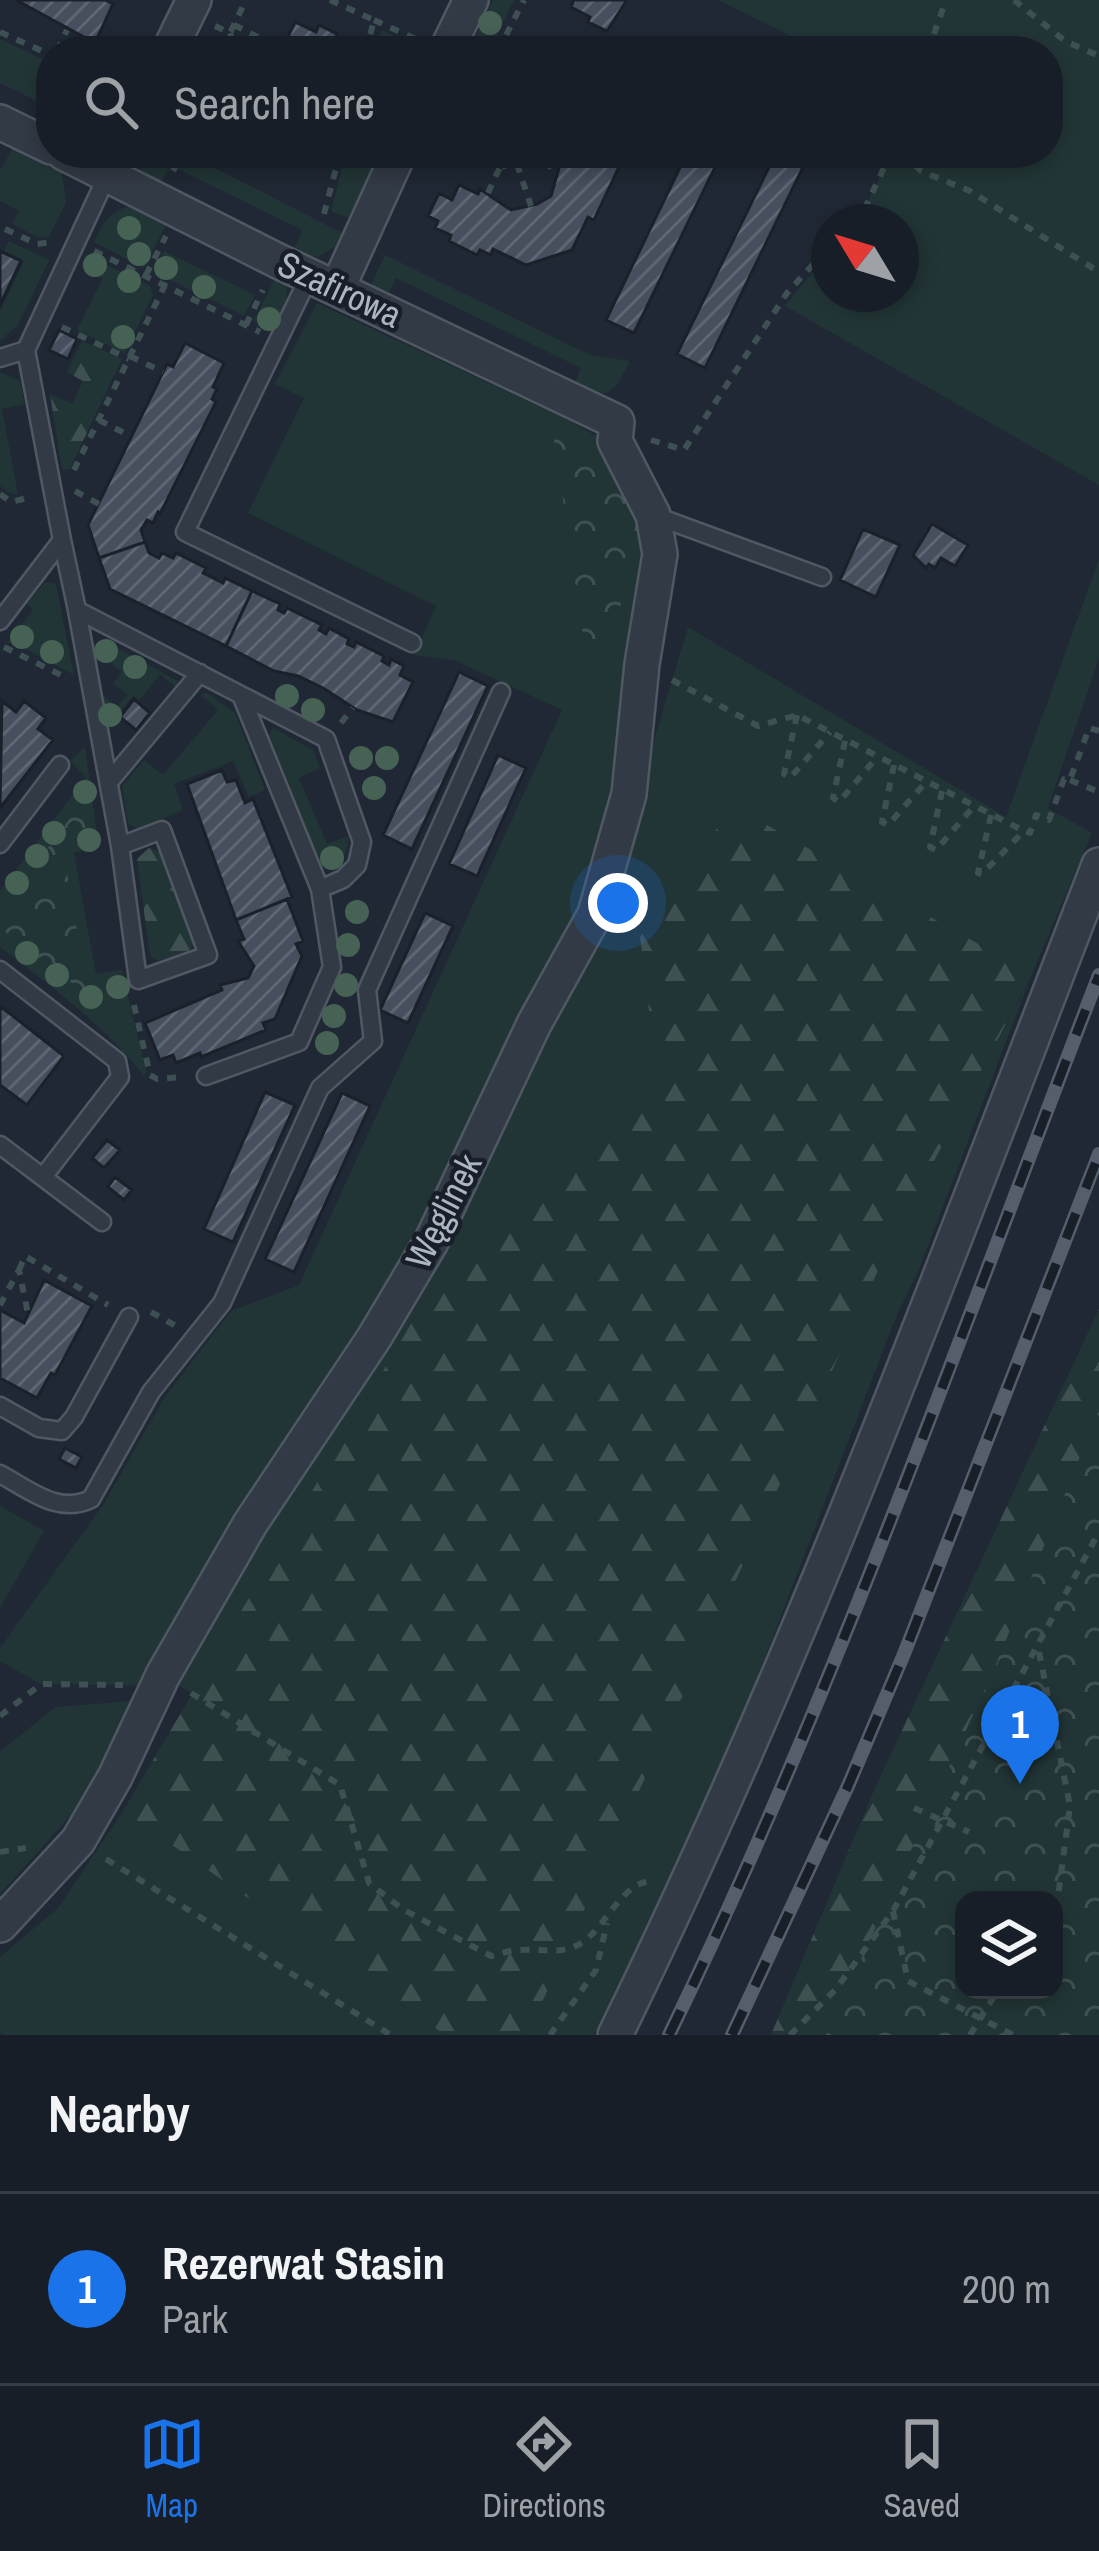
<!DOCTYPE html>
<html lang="en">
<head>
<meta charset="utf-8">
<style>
  body { margin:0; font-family:"Archivo Narrow",sans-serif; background:#20272f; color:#f1f3f6 }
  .controls { position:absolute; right:36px; bottom:36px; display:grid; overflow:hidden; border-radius:24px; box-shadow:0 6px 18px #0003 }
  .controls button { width:108px; height:108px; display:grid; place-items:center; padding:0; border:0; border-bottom:3px solid #363c44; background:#171e27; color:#f1f3f6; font:60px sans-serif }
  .compass { position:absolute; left:811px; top:204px; width:108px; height:108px; border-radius:50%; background:#171e27; box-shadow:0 6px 18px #0003; rotate:308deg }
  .you { position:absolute; left:618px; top:903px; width:42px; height:42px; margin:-30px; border:9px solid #fff; border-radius:50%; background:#1a73e8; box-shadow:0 0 0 18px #1a73e833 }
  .badge { display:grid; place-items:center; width:78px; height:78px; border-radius:50%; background:#1a73e8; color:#fff; font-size:39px; font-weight:700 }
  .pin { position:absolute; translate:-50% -99px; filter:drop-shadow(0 3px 6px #0008) }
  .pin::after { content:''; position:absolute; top:63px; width:42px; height:36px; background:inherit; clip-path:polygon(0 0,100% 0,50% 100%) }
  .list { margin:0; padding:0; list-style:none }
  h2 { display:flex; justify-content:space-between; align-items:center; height:156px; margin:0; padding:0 48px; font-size:51px }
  h2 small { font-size:39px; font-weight:400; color:#9ea2a7 }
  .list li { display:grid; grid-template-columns:78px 1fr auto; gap:36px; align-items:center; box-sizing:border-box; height:192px; padding:0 48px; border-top:3px solid #363c44 }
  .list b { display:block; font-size:45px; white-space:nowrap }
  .list p { margin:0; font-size:39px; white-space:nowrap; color:#9ea2a7 }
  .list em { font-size:39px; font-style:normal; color:#9ea2a7 }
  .icon { flex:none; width:66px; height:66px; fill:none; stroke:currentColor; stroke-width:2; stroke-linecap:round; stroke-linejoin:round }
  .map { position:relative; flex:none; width:1099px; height:2035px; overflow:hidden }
  .search { position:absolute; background:#171e27; box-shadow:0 6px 18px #0003; left:36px; right:36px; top:36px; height:132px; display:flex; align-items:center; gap:30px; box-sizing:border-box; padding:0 42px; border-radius:48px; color:#9ea2a7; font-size:45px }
  .sheet { height:348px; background:#171e27 }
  nav { display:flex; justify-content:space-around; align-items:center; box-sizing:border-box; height:168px; border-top:3px solid #363c44; background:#171e27; font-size:33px; color:#9ea2a7 }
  nav a { display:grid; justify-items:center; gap:6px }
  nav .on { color:#1a73e8 }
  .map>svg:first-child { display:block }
</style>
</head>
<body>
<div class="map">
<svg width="1099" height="2035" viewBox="0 0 1099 2035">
  <defs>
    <pattern id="forest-firs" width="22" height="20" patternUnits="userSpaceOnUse" patternTransform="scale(3)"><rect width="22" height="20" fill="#223536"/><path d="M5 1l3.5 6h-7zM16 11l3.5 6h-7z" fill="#3f5051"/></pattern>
    <pattern id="park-crowns" width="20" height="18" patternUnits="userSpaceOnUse" patternTransform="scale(3)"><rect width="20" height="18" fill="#223536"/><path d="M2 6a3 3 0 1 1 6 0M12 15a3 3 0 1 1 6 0" fill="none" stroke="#3f5051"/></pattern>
    <pattern id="building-hatch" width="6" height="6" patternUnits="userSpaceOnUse" patternTransform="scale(3)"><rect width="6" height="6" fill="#454f5e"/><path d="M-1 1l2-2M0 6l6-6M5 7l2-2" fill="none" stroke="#5d6673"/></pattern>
  </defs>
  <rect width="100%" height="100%" fill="#1f2834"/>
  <!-- grass -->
  <path fill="#223536" d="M493,0H514L489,51H469Z
    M718,0H1099V485L785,306L829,252V294H901V222H854L865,208L891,153H1048V51H821Z
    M382,30L426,51H373Z
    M0,39L51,63V108L0,83Z
    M13,148L62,172L66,203L49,237L39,238L12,224L19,211L0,201V170Z
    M177,153L160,185C144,178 139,171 136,154Z
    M186,153L342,233L335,247L318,257L293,252L302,230L178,169Z
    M346,153H382L348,218L331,211Z
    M128,207L166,225L144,268L94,242C103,225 108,211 128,207Z
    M9,241L49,260L18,325L0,341V311L24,261L4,251Z
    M164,251L255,295L244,316L154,272Z
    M86,255L150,286L153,295L124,353L77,330L103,278L81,266Z
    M385,255L590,355L630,361C613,395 610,399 573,388L581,368L396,278L386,298L369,289Z
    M275,278L287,284L286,307L274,331L254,321Z
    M317,303L568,420L603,440L656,537L634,610L629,742L648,760L688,627L1006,817L1099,559V658L1048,808L1092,833L1032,974L918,1272L896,1317L709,1803L594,2035H527L886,1253L1032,975L640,937L656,1069L448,1261L192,1694L163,1675L158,1686L41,1684L0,1661V1648L103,1505L164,1398L231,1311L299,1285L562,710L454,660L414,655L436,606L248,513L304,398L275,384Z
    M0,372L20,381L25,404L2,409L18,494H11L0,486Z
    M45,582L56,584L74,675L17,644L7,643L33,610L27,604Z
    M105,641L178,681L176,687L160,675L139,700L133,696L108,726L103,695L117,707L127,695L113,683L122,672L98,653L99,646Z
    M207,693L235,713L265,790L249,797L233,761L174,784L183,810L138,829L128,824L122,786L144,760L163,775L218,710L200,694Z
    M273,728L313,750L320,768L299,778L327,844L348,836C350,848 343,862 332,868L320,864L269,735Z
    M85,747L99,848L74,853L96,974L122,970L146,1072L144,1076C103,1024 52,987 0,947V891L86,777L70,761Z
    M0,1506L44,1531L0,1608Z
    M144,1700L71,1815L0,1894V1751L56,1707Z
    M123,1811L445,2035H3L0,2033V1957L58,1908Z"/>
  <!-- forest -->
  <path fill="url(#forest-firs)" fill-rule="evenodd" d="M82,341L122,359L70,468L62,470L50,394L72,404L83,381L67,372Z
    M733,806L1032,974L886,1253L527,2035H445L123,1811L448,1261L656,1069L640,937Z
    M149,848L160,852L194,943L190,950L159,961L152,958L149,949L137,859Z
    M1099,1309V2035H771L876,1786ZM964,1900H1054V1990H964Z"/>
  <!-- park -->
  <path fill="url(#park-crowns)" fill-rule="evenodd" d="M551,419L603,440L656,537L594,656L586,655Z
    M87,795L92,829L61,837L88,995L0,928V913Z
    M1099,1410V2035H826L995,1667ZM1054,1900V1990H964V1900Z"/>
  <!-- building -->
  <path fill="url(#building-hatch)" stroke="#1a212b" stroke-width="3" d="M16,0H105L113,4L95,43Z
    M574,0H627L607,31L588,22L590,17L571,7Z
    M295,22L316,32L319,25L337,34L331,48L334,51H274L280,38L286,41Z
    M572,153H616L620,165L594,220L588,217L572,250L526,265L493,249L491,255L480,250L477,255L449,241L451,235L435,228L438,221L428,216L439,193L452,200L459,185L478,194L480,189L511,210L537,204L551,196L561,161L567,164Z
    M687,153H722L634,333L606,320Z
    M776,153H810L705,368L677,354Z
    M0,251L21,261L0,305Z
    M59,330L77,339L68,359L49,350Z
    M185,343L224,363L213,387L217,389L212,399L216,402L160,514L158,512L153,523L147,520L141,530L145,542L99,558L88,525L167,364L173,367Z
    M932,524L968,545L955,566L941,558L935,568L929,564L926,568L913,555Z
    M863,529L900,545L876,597L840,580Z
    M145,542L149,553L159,558L162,553L173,558L176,553L206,568L203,573L223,583L225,578L252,591L226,646L110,589L99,558Z
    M252,591L280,604L278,610L284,613L287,608L322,625L319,630L326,634L329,628L349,639L347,644L354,647L356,642L384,656L382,661L389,665L391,659L404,666L400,675L413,682L393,722L357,710L323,688L298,676L274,671L226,646Z
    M459,672L488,686L412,849L383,835Z
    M134,699L150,713L136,730L120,717Z
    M2,701L16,712L24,701L46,718L38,729L53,740L0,808Z
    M498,755L526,768L477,876L449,864Z
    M222,770L227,782L236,780L245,803L253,799L292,897L236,920L187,784Z
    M287,899L303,941L296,944L302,956L275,1019L263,1023L266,1030L201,1057L200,1053L176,1063L173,1055L160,1060L145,1023L222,990L220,985L248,978L254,966L238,941L244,939L236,920Z
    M425,913L453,926L408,1023L380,1010Z
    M0,1006L64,1056L27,1105L0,1085Z
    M265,1092L295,1105L233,1242L204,1229Z
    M342,1093L370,1106L294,1272L265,1259Z
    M107,1140L120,1150L104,1168L92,1158Z
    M115,1177L132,1190L124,1200L108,1187Z
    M44,1280L92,1306L55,1375L51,1373L37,1398L0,1378V1310L24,1323Z
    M65,1448L82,1457L76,1468L59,1459Z"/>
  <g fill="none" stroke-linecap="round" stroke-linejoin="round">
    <defs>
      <path id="lane" d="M310,275L185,532L412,643
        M0,358L26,350
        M653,515L822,577
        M62,540L26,350L108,174
        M77,610L120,846L138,980L208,955L162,830L120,846
        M0,621L62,540L77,610L326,739L362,842L357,865L343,879L320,889
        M109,782L200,673
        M0,844L60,765
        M0,970L117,1061L120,1077L43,1177
        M206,1076L299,1042L332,967L320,889L241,695
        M0,1145L102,1222
        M0,1406L39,1428L62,1431L74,1417L129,1317
        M0,1474C30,1490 58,1515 91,1499L151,1392L222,1303L320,1088L373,1041L367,990L501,692"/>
      <path id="street" d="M169,51L194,0
        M446,51L471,0
        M0,122L51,147
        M338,287L399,153
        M0,1925L78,1841L115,1777L163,1675L250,1524L374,1338L431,1242L534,1024L595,914L629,794L642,664L660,554L653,515L615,441L617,422L278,261L64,153
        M615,2035C801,1656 946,1259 1099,865"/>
    </defs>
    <!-- lane casing -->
    <use href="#lane" stroke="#505863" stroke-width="21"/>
    <!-- street casing -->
    <use href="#street" stroke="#505863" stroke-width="38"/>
    <!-- path -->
    <path stroke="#3e5053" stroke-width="6" stroke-dasharray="9 9" stroke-linecap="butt" d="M330,0L374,20L366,51
      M1014,0L1065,41L1099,56
      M374,20L420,41
      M234,25L276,46
      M215,26L230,33L246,0
      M0,32L51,55
      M230,33L236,51
      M57,51L67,30
      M498,51L524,0
      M928,51L946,0
      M469,153L500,167L524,161L529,153
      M902,153L921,171L970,191L1099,272
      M528,155L557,170
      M431,164L443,153
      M517,164L531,206
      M173,171L183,153
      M488,193L500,167
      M324,214L340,153
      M852,222L865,208L891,153
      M5,229L37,244L52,242
      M94,251L260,332
      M146,275L166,236
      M246,325L263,290
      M62,327L129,359
      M130,356L163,372
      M99,420L130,436
      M651,440L684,450L787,293L829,247
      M74,470L165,285
      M75,491L99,504
      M0,494L11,502L31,497
      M4,647L67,678
      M672,680L758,726L797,715L1024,831
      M797,715L784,774L790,778L830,732
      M341,723L353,708
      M845,741L833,798L839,802L877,757
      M894,765L882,822L888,825L926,782
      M1070,780L1099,792
      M942,791L930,847L936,850L974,806
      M991,815L978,873L982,874L1024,831L1030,833L1036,815L1049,820L1064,779L1070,780L1089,728L1099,731
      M134,1005L150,1075L157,1079L184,1077
      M19,1270L25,1256L108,1305
      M0,1305L19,1270L28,1314
      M151,1312L176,1326
      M1039,1652L1070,1806L1058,1897L1054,1904
      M191,1693L340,1785L369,1883L404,1910L491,1956C500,1954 510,1950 519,1950C543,1948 562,1956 583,1942C607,1925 622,1882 652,1881
      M0,1716L41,1684L123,1685
      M914,1808L969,1832
      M0,1852L26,1848
      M106,1859L391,2035
      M893,1911L908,1981L1013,2035
      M550,2035L596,1970L607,1923
      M790,2035L836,1989L893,1911L1099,1532
      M970,2035L998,1990"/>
    <!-- lane -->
    <use href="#lane" stroke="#323a45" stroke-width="16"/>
    <!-- street -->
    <use href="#street" stroke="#323a45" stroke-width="33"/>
    <defs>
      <path id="rail" d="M669,2035C835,1692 962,1330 1099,975
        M732,2035L848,1786L904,1654L1099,1154"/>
    </defs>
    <!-- rail casing -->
    <use href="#rail" stroke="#545e6c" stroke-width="14"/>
    <!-- rail -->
    <use href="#rail" stroke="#181f29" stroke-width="9" stroke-dasharray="27" stroke-linecap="butt"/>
  </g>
  <!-- trees -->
  <g fill="#466254">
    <circle cx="490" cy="23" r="12"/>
    <circle cx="129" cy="228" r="12"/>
    <circle cx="139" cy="254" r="12"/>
    <circle cx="95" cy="265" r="12"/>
    <circle cx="166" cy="268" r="12"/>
    <circle cx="129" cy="281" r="12"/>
    <circle cx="204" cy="287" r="12"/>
    <circle cx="269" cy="319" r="12"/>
    <circle cx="123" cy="337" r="12"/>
    <circle cx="22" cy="637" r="12"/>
    <circle cx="106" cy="651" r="12"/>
    <circle cx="52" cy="652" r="12"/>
    <circle cx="135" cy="667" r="12"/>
    <circle cx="287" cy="696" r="12"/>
    <circle cx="313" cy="710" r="12"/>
    <circle cx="110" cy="715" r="12"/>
    <circle cx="361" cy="758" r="12"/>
    <circle cx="387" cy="758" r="12"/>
    <circle cx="374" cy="788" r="12"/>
    <circle cx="85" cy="792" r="12"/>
    <circle cx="54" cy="833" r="12"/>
    <circle cx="89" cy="840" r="12"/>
    <circle cx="37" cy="856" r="12"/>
    <circle cx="332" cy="858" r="12"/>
    <circle cx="17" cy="883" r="12"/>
    <circle cx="357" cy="912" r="12"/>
    <circle cx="348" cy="945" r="12"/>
    <circle cx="27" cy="953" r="12"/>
    <circle cx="57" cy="975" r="12"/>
    <circle cx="346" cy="985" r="12"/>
    <circle cx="118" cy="987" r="12"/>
    <circle cx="91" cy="997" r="12"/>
    <circle cx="334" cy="1016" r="12"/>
    <circle cx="327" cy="1043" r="12"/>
  </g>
  <g text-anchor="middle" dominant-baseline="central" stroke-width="9" stroke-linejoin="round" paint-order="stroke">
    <!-- street labels -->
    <g font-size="36" fill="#acb5c2" stroke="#181f29">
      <text transform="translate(340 289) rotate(25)">Szafirowa</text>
      <text transform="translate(443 1211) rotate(-63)">Węglinek</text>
    </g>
  </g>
</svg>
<div class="controls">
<button><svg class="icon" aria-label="layers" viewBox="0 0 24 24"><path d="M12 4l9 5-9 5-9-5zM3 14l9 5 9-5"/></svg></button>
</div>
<svg class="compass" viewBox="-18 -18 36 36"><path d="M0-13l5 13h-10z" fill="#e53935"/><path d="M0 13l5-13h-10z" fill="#9ea2a7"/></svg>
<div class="you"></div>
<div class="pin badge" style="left:1020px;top:1784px">1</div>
<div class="search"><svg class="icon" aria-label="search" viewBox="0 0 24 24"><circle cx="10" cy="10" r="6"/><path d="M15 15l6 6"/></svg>Search here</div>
</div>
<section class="sheet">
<h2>Nearby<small></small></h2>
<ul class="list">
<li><span class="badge">1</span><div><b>Rezerwat Stasin</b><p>Park</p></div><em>200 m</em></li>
</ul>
</section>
<nav>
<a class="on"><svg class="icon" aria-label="map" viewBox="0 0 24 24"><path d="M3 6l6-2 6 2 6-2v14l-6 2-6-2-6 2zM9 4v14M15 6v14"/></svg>Map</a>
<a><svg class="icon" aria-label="directions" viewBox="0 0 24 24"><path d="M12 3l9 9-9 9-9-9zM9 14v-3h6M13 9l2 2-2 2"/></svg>Directions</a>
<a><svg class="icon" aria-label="saved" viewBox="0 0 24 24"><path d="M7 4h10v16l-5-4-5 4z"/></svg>Saved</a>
</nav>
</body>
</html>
